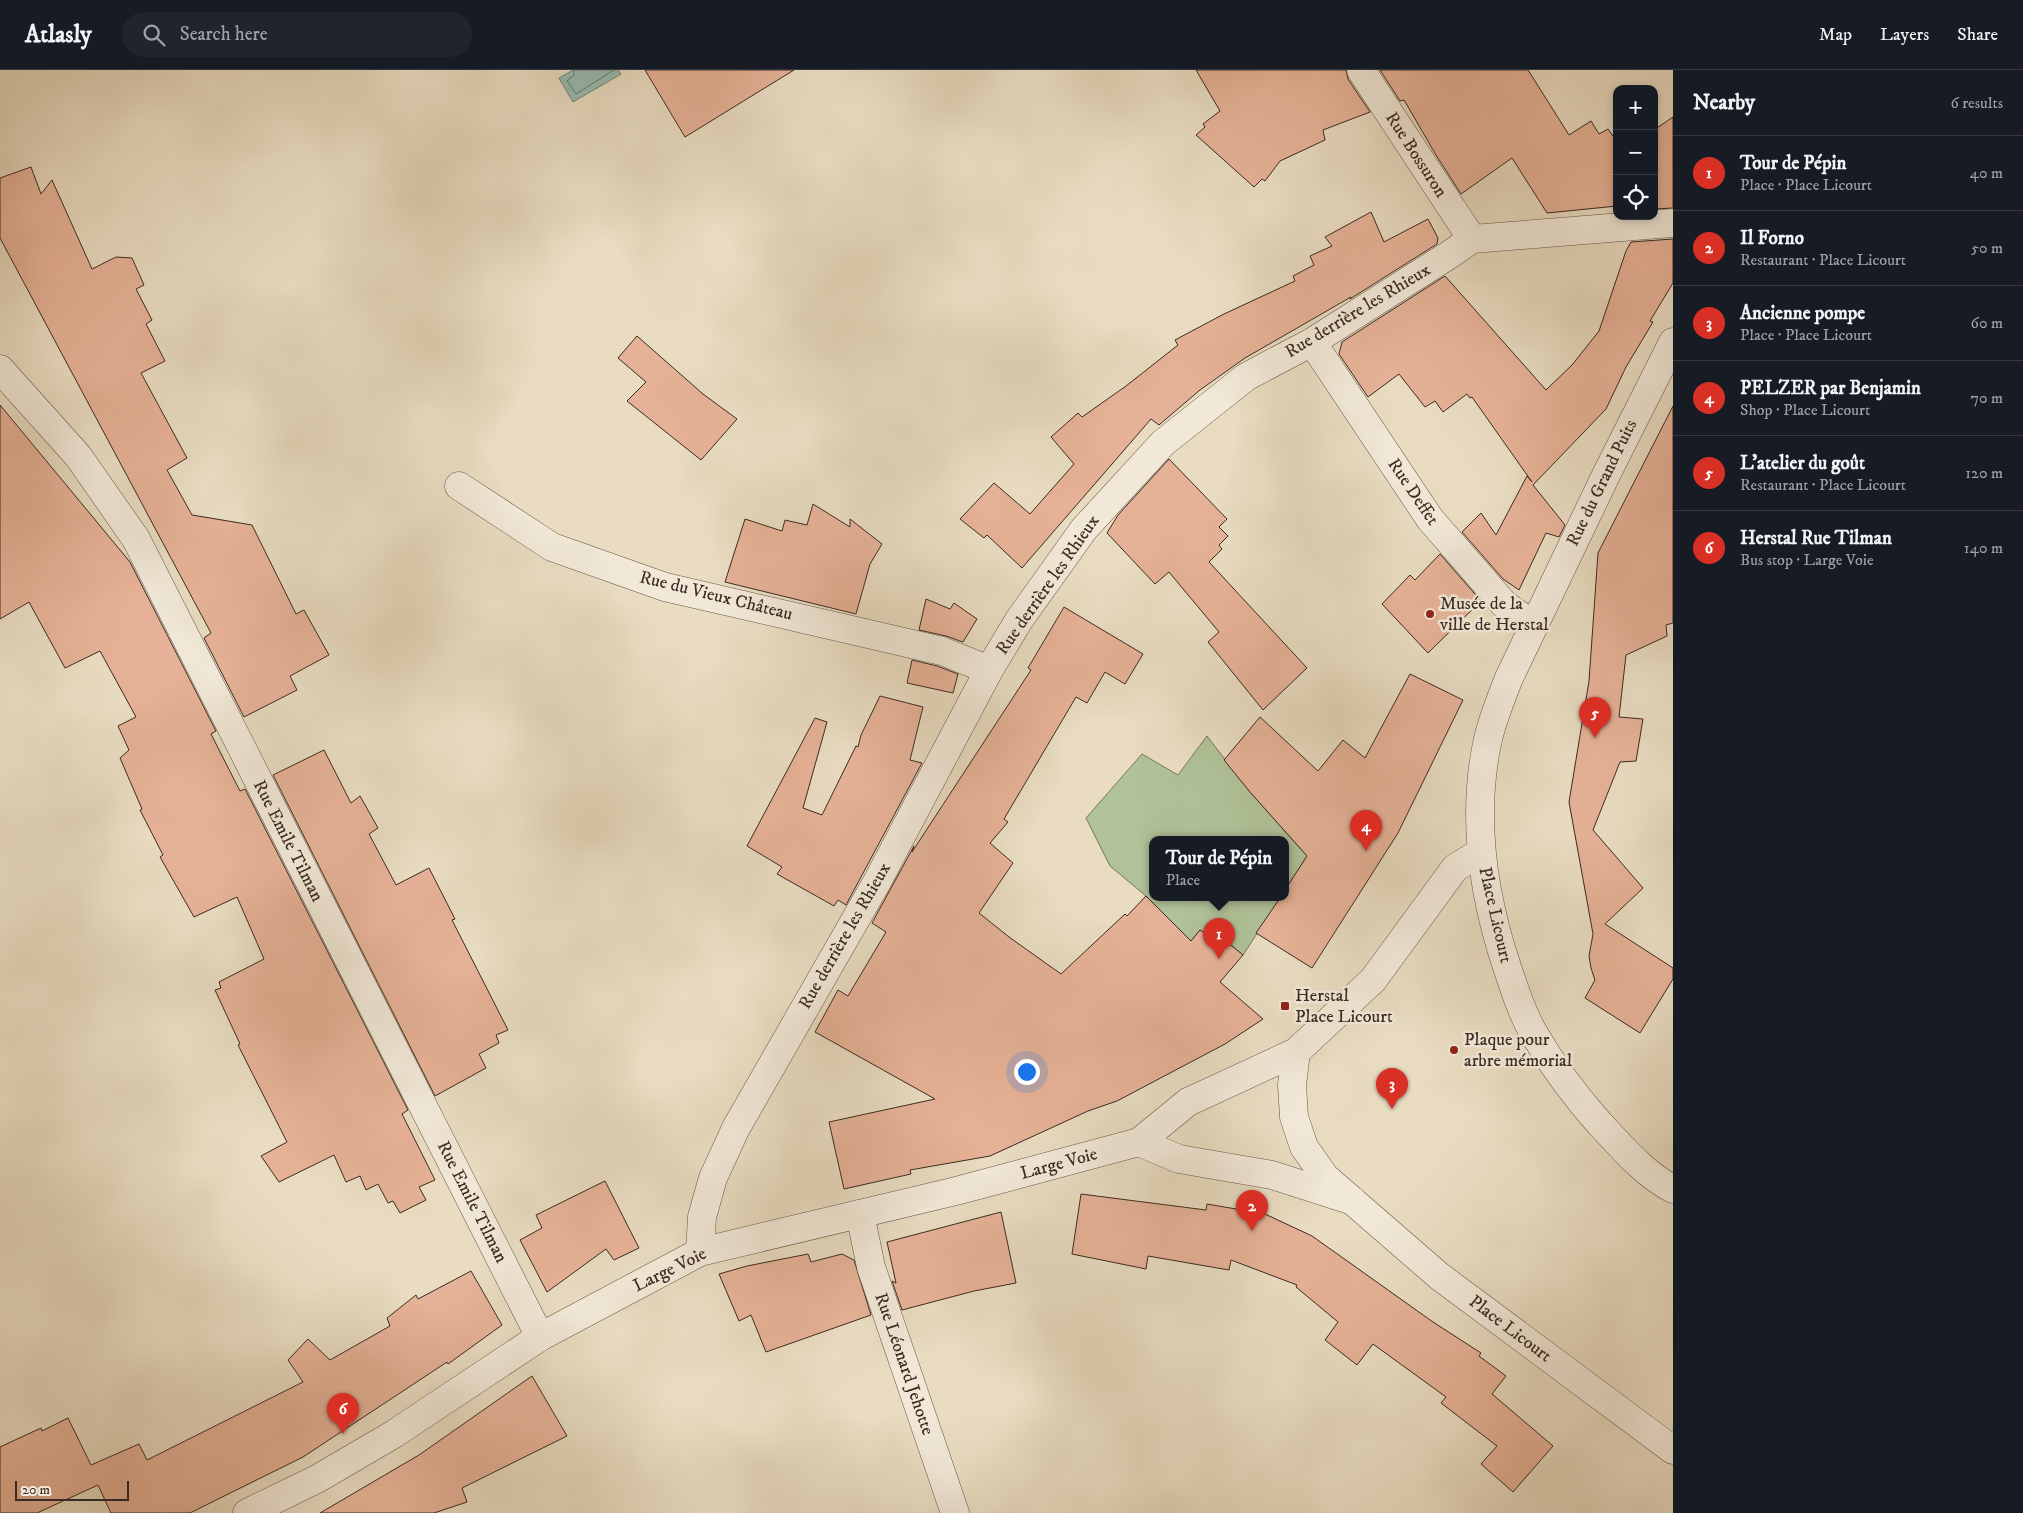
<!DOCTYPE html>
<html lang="en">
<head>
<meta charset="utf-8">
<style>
  body { margin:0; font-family:"IM FELL DW Pica",serif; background:#20242c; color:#f1f3f6 }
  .controls { position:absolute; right:15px; top:15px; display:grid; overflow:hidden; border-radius:10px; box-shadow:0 2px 8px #0003 }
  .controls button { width:45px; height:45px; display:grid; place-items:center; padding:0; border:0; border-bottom:1px solid #363941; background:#171b24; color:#f1f3f6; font:25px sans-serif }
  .scale { position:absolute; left:15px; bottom:12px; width:114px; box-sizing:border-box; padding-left:5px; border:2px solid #3b2a23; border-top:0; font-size:14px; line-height:18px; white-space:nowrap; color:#3b2a23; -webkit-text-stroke:4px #f1e8d7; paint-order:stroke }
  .you { position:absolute; left:1026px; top:1001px; width:18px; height:18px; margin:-12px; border:4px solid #fff; border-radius:50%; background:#1a73e8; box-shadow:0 0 0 8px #1a73e833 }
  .badge { display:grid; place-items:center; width:32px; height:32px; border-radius:50%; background:#d93025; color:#fff; font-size:16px; font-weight:700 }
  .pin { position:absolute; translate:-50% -41px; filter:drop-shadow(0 1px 2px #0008) }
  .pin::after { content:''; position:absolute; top:26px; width:18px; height:15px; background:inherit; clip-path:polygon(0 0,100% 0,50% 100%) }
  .popup { position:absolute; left:1149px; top:766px; width:140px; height:65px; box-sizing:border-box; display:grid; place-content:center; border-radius:10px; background:#171b24; filter:drop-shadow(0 1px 4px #0005); font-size:16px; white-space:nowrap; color:#9ea1a6 }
  .popup b { font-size:19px; color:#f1f3f6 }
  .popup::after { content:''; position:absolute; left:50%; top:100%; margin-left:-10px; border:10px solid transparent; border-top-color:#171b24 }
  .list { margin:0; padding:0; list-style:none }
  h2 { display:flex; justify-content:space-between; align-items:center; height:65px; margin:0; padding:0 20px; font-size:21px }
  h2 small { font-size:16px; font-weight:400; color:#9ea1a6 }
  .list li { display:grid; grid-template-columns:32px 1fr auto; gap:15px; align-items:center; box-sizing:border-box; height:75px; padding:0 20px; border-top:1px solid #363941 }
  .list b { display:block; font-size:19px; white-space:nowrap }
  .list p { margin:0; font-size:16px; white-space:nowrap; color:#9ea1a6 }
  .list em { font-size:16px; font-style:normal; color:#9ea1a6 }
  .icon { flex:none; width:28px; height:28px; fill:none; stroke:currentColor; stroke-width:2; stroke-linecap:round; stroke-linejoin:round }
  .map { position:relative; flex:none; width:1673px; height:1443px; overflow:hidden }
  header { display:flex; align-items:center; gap:30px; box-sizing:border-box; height:70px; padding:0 25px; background:#171b24; border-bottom:1px solid #363941 }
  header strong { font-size:24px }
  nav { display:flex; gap:28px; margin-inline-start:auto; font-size:18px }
  .search { width:350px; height:45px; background:#20242c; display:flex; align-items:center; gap:12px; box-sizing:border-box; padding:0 18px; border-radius:28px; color:#9ea1a6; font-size:19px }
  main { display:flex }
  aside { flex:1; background:#171b24 }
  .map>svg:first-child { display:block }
</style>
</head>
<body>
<header>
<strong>Atlasly</strong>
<div class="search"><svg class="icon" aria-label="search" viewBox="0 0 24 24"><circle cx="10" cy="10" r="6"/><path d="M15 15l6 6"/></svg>Search here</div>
<nav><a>Map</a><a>Layers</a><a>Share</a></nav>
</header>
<main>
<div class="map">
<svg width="1673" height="1443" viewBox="0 0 1673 1443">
  <rect width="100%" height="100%" fill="#e9dcc1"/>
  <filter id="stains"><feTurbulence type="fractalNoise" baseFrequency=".004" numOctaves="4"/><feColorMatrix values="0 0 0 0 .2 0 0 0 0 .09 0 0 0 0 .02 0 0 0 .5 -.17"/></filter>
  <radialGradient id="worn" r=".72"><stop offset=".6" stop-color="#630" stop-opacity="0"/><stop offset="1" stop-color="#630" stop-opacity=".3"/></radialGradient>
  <!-- green -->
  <path fill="#b0c298" stroke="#76765e" d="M1207,666L1250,722L1307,786L1285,820V770H1153V828H1280L1243,885L1216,863L1211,868L1200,860L1191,871L1146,826L1110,796L1086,748L1142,684L1178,705Z"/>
  <!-- water -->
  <path fill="#97bcb3" stroke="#728279" d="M573,0H618L621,4L573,32L559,8Z"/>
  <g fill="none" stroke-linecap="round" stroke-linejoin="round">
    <!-- shore -->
    <path stroke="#69736b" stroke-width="1" d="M574,0V5L567,11L576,24L614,0"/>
  </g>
  <!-- building -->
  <path fill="#e6b297" stroke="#3b2a23" d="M645,0H794L685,67Z
    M1196,0H1346L1348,9L1370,42L1323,60L1325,70L1280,91L1265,111L1262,109L1254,117L1196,65L1205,57L1203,54L1220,41Z
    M1380,0H1528L1569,65L1591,51L1599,64L1608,59L1615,69L1617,68V136L1547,143L1512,88L1461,124L1436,85L1404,30L1400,31Z
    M1673,47V138L1654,139V60Z
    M31,97L41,124L52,110L92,199L116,187L132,188L144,215L136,219L152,250L146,254L165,291L141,303L187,388L167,400L192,445L252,455L296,544L304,540L329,585L290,606L297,620L244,647L204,568L211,563L0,168V108Z
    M1371,142L1384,172L1428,149L1438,168L1437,174L1350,229L1351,227L1245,288L1200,320L1159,355L1151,349L1022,498L987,465L984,468L960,449L994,413L1030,444L1074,394L1051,367L1078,343L1082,347L1126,316L1178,275L1175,270L1224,244L1295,211L1293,206L1314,195L1310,186L1332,176L1325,167Z
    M1673,169V213L1650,251L1653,252L1626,297L1606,339L1533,415L1565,455L1559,467L1546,463L1519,520L1503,509L1462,462L1481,443L1496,465L1527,406L1532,412L1472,327L1470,328L1467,324L1443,342L1435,331L1425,337L1399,304L1368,327L1339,284L1342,272L1445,206L1546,320L1572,295L1599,261L1626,181L1631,172Z
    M637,266L703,324L737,349L701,390L627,331L646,312L618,288Z
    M0,335L130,492L216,661L211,664L240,721L245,719L408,1040L402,1044L435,1110L419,1117L426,1130L400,1143L393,1131L388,1133L378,1114L366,1120L360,1106L346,1112L334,1085L279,1112L261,1086L287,1072L238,975L240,974L215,920L221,918L219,912L264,889L237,827L194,847L160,787L163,785L140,740L142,739L120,688L129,680L118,656L136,647L100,581L65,598L29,532L0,549Z
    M1673,336V553L1666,555L1667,566L1626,585L1619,647L1643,649L1636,691L1620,692L1593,760L1643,818L1605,854L1673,898V909L1640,963L1585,928L1595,910L1591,898L1589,886L1593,864L1569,732L1589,611L1598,483Z
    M1169,389L1227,449L1219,457L1228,466L1219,475L1222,479L1209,492L1307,598L1263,640L1208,572L1219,562L1169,502L1155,514L1107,463L1118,445Z
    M813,434L850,457V449L882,474L870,494L856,544L725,512L745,449L782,461L785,450L807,455Z
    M1440,484L1481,531L1428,583L1382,534L1410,505L1415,510Z
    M926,529L950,539L954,533L977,549L963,572L946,566L919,560Z
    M1064,537L1143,584L1125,614L1105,602L1087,633L1076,627L1004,749L1008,752L990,773L1013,793L979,843L1009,867L1061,904L1125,844L1127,846L1146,826L1191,871L1200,860L1211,868L1216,863L1243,885L1220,912L1263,949L1225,974L1117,1031L1088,1041L990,1086L910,1100L911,1104L844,1119L829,1052L935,1029L815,962L838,920L848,926L886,862L872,853L914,776L912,782L1031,600L1028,598Z
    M912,590L937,596L958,604L953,623L907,613Z
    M1410,604L1463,630L1398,763L1312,898L1256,863L1280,828H1285V820L1307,786L1250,722L1224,690L1260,647L1318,701L1343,670L1365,688Z
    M880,626L923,637L910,690L922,693L846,835L838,830L834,836L777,804L782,797L747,776L815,648L827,652L803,738L822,745L856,676L858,677L861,665Z
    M324,680L351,733L360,726L378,758L369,764L396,815L429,798L455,849L452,850L508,960L496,965L499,973L479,984L486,998L435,1026L273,705Z
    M605,1111L639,1178L614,1190L606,1179L547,1222L520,1170L542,1158L536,1145Z
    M1081,1124L1206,1140L1207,1134L1265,1144L1312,1166L1433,1252L1481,1283L1479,1286L1506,1306L1492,1324L1553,1376L1513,1422L1481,1394L1497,1376L1441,1333L1446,1327L1373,1274L1357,1295L1325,1270L1338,1252L1296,1217L1297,1215L1231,1190L1229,1200L1148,1186L1146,1199L1072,1184Z
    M1001,1142L1016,1213L974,1221L902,1240L892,1211L896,1213L887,1172Z
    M808,1184L811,1192L842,1184L854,1190L871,1245L766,1282L751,1245L739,1251L719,1204L747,1196Z
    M471,1201L502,1255L448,1294L447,1292L303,1387L190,1443H111L98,1415L37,1443H0V1377L41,1358L42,1361L68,1348L91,1395L139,1374L147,1390L303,1312L288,1290L308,1269L330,1290L390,1256L387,1248L416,1225L418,1229Z
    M532,1306L567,1366L462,1418L467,1432L434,1443H320L419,1385Z"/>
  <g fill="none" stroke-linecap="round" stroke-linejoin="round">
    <defs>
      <path id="minor" d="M1361,0L1472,169
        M1312,272L1430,449L1504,534L1533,555
        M0,299L78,386L136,469L540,1267
        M459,416L552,477L665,517L942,581L989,600
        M1296,982L1292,1015L1294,1047L1304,1077L1325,1107L1439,1206L1673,1380
        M1353,1131L1272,1105L1179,1089L1139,1072L1188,1032L1296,982L1373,910L1455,798L1481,782
        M860,1144L871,1197L955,1443
        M700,1182L702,1147L713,1108L736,1058L877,812L989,600L1019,550L1084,459L1163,373L1246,307L1312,272L1449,185L1472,169L1673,153"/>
      <path id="tertiary" d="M1673,272L1606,405L1509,608C1501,628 1493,648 1488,669C1471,746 1483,826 1508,900C1515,921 1522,943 1533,962C1552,995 1575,1026 1600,1054C1622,1077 1644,1104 1673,1119
        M247,1443L317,1409L394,1364L540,1267L700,1182L956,1121L1139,1072"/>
    </defs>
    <!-- minor casing -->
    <use href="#minor" stroke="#66564a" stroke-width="29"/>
    <!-- tertiary casing -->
    <use href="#tertiary" stroke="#66564a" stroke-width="29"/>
    <!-- minor -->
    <use href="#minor" stroke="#f1e8d7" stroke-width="28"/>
    <!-- tertiary -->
    <use href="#tertiary" stroke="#f1e8d7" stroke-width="28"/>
  </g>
  <!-- markers -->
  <g fill="#8f2418" stroke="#f1e8d7" stroke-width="2">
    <circle cx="1430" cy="544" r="5"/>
    <rect x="1280" y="931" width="10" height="10" rx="2.5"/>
    <circle cx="1454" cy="980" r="5"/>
  </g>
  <g text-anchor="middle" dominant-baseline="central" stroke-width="5" stroke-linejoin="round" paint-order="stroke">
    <!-- street labels -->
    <g font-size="18" fill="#3b2a23" stroke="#f1e8d7">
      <text transform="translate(1416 85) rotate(57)">Rue Bossuron</text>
      <text transform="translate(1358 241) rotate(-31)">Rue derrière les Rhieux</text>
      <text transform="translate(1602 413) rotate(-64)">Rue du Grand Puits</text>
      <text transform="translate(1413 422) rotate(56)">Rue Deffet</text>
      <text transform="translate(1048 515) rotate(-55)">Rue derrière les Rhieux</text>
      <text transform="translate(716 526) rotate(14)">Rue du Vieux Château</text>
      <text transform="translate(288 771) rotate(63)">Rue Emile Tilman</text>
      <text transform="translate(1495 845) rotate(77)">Place Licourt</text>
      <text transform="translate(845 866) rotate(-60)">Rue derrière les Rhieux</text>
      <text transform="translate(1059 1094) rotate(-15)">Large Voie</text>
      <text transform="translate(472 1132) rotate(63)">Rue Emile Tilman</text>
      <text transform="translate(670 1200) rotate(-26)">Large Voie</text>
      <text transform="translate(1510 1259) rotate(37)">Place Licourt</text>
      <text transform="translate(904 1294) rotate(71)">Rue Léonard Jehotte</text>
    </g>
    <!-- poi labels -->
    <g font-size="18" fill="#3b2a23" stroke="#f1e8d7" text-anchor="start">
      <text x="1440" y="534">Musée de la<tspan x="1440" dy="21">ville de Herstal</tspan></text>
      <text x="1295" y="926">Herstal<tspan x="1295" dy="21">Place Licourt</tspan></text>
      <text x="1464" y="970">Plaque pour<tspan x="1464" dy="21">arbre mémorial</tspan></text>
    </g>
  </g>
  <rect width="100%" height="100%" filter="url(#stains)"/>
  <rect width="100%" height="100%" fill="url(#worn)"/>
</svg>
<div class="controls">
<button>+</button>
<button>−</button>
<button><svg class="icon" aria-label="locate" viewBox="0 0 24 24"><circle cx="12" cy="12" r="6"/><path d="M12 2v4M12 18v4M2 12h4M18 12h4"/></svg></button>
</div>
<div class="scale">20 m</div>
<div class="you"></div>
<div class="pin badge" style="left:1219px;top:889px">1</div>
<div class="popup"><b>Tour de Pépin</b>Place</div>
<div class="pin badge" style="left:1252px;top:1161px">2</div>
<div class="pin badge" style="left:1392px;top:1039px">3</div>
<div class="pin badge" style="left:1366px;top:781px">4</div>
<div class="pin badge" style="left:1595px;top:668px">5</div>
<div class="pin badge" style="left:343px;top:1364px">6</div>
</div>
<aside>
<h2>Nearby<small>6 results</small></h2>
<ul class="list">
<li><span class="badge">1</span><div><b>Tour de Pépin</b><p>Place · Place Licourt</p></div><em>40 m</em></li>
<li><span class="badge">2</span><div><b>Il Forno</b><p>Restaurant · Place Licourt</p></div><em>50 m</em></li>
<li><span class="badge">3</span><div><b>Ancienne pompe</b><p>Place · Place Licourt</p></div><em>60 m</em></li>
<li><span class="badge">4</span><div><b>PELZER par Benjamin</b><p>Shop · Place Licourt</p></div><em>70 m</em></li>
<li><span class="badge">5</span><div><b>L'atelier du goût</b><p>Restaurant · Place Licourt</p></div><em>120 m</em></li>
<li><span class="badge">6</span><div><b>Herstal Rue Tilman</b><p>Bus stop · Large Voie</p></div><em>140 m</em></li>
</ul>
</aside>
</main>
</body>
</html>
